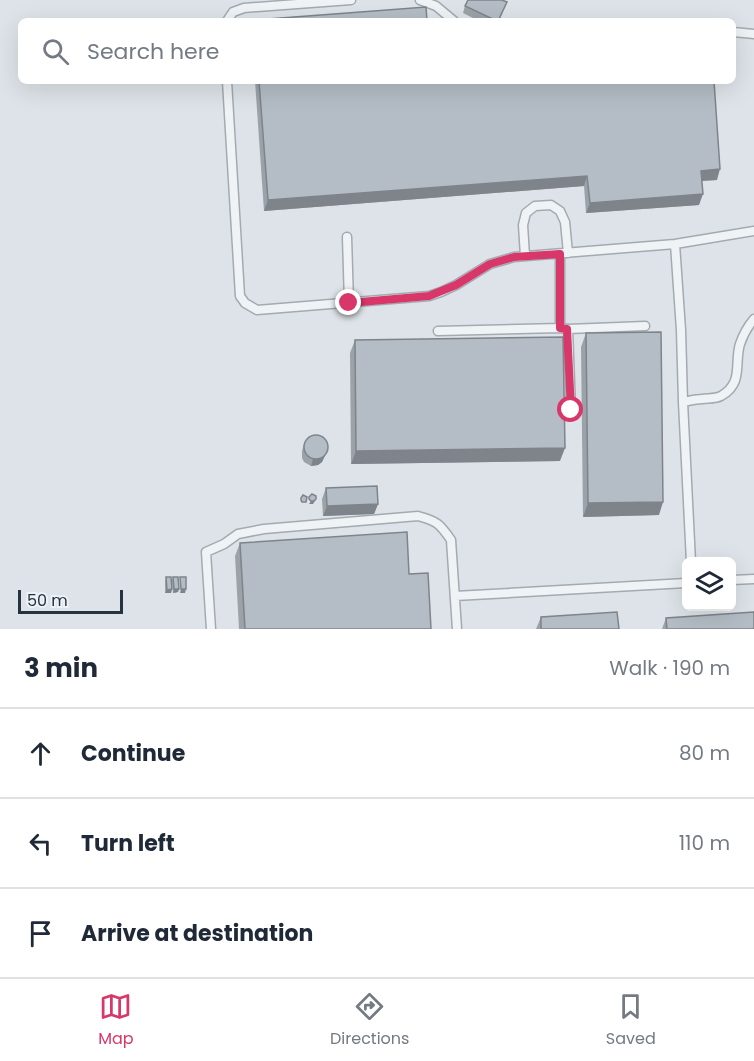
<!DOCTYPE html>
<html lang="en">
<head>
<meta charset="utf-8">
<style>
  body { margin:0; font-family:Poppins,sans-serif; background:#f6f6f7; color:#1f2937 }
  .controls { position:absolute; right:18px; bottom:18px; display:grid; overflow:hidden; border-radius:9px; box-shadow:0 6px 24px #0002 }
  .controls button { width:54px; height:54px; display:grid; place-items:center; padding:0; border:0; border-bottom:2px solid #e0e1e3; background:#fff; color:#1f2937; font:30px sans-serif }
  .scale { position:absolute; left:18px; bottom:15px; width:105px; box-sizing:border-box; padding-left:6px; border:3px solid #253340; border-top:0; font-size:16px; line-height:21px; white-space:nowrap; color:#253340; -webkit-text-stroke:4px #edf2f6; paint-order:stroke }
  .stop { position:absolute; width:18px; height:18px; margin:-14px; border:4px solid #d83769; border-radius:50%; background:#fff }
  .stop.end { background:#d83769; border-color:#fff; box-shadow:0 2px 6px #0008 }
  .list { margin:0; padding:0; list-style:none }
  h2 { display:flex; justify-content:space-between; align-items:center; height:78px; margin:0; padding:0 24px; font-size:26px }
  h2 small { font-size:20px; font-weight:400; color:#747a83 }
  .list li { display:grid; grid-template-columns:39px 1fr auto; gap:18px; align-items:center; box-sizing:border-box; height:90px; padding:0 24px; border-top:2px solid #e0e1e3 }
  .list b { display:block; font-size:22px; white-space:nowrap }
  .list em { font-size:20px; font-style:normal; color:#747a83 }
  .icon { flex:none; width:33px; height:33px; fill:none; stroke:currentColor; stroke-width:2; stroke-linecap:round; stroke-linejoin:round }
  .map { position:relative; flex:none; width:754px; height:629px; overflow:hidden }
  .search { position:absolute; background:#fff; box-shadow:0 6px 24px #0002; left:18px; right:18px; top:18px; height:66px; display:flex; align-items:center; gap:15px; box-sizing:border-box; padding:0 21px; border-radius:9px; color:#747a83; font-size:22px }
  .sheet { height:348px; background:#fff }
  nav { display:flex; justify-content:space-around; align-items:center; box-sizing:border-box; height:84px; border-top:2px solid #e0e1e3; background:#fff; font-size:16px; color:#747a83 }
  nav a { display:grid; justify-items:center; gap:3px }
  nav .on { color:#d83769 }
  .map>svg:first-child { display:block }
</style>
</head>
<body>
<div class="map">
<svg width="754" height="629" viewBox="0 0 754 629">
  <rect width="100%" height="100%" fill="#dde3e8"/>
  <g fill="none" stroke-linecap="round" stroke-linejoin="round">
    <defs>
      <path id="service" d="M420,0L436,6L454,21
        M227,21L233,12L244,8L351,0
        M733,32L754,34
        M227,81L240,296L245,303L257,310L429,296L441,292L456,285L490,264L514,257L675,244L754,231
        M347,237L349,303
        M675,244L681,330L683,402L691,562
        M560,254V328L568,329L571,410
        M525,256L523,225L526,213L535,206L551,205L560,211L565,222L568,253
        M568,329L645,326
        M438,331L560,328
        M683,402C689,401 696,399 702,399C708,398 715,399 721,396C744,383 734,363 740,344C743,335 748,326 754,319
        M732,580L754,579
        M455,596L686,583
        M211,629L206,552L224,544L238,534L264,529L418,516C437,521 440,524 451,540L457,629"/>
    </defs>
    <!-- service casing -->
    <use href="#service" stroke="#a2abb2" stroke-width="11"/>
    <!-- service -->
    <use href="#service" stroke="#f0f3f6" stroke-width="8"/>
  </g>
  <!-- wall -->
  <path fill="#9ba3a9" d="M507,2L499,21H479L463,13L465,6Z
    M255,81H714L717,180L702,181L699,205L586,213L584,186L264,211Z
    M586,333L659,515L583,517L581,347Z
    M355,340L560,461L351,464L350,353Z
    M304,444L328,449L322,462L318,465L311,466L304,462L302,458V451Z
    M326,488L378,504L374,514L323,516L322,499Z
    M240,543L409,574L431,629H239L235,556Z
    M166,577L172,589L171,593H165V581Z
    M173,577L179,589L178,592L173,593L172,581Z
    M541,617L619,629H536Z
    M666,618L754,629H662Z"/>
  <!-- shaded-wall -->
  <path fill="#7e848a" d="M720,169L717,180L697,181L701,171Z
    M587,176L584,186L264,211L268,200Z
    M703,194L699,205L586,213L590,203Z
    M565,448L560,461L351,464L356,451Z
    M328,449L322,462L318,465L311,466L313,459Z
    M316,499L313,504H309L311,501Z
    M663,502L659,515L583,517L588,503Z
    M378,504L374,514L323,516L327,506Z
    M172,589L171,593H165L167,590Z
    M174,589H179L178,592L173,593Z
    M181,589H186L185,593H180Z"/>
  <!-- building -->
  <path fill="#b4bdc5" stroke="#7e848a" stroke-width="1.5" d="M468,0H502L507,2L498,21H497L465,6Z
    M426,7L427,21H255V20Z
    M259,81H714L720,169L701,171L703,194L590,203L587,176L268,200Z
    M661,332L663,502L588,503L586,333Z
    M563,337L565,448L356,451L355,340Z
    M304 447a12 12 0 1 1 24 0a12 12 0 1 1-24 0Z
    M377,486L378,504L327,506L326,488Z
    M312,494L316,496V499L314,501H311L309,499V497Z
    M303,495L307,497L306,502H302L301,500V498Z
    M407,532L409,574L428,573L431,629H245L240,543Z
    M166,577H171L172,589L167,590Z
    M173,577H178L179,589H174Z
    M180,577H186V589H181Z
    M617,612L619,629H541V617Z
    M754,612V629H667L666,618Z"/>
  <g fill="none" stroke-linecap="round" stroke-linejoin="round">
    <!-- route -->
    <path stroke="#d83769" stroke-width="8" d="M349,303L429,296L456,285L490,264L514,257L560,254V328L567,329L571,410"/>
  </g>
</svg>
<div class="controls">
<button><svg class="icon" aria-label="layers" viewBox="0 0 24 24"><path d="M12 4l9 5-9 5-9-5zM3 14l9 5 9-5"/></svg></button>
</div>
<div class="scale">50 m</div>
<div class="stop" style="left:571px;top:410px"></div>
<div class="stop end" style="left:349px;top:303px"></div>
<div class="search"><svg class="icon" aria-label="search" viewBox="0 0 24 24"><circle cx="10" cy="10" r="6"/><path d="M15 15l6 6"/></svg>Search here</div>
</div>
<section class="sheet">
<h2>3 min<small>Walk · 190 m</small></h2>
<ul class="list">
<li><svg class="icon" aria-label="ahead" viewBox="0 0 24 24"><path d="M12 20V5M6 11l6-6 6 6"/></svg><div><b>Continue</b></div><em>80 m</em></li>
<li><svg class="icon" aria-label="left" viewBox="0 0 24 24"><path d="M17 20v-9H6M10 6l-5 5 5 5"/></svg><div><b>Turn left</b></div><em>110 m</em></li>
<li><svg class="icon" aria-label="arrive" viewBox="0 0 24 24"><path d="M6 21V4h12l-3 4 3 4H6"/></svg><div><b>Arrive at destination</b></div></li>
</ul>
</section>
<nav>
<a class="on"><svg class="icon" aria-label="map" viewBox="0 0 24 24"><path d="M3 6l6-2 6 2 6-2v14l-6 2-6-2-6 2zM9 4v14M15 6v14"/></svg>Map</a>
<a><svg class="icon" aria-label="directions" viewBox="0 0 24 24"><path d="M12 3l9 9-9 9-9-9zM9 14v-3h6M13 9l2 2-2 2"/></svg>Directions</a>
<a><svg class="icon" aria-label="saved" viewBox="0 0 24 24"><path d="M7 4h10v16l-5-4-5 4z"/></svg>Saved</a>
</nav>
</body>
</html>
